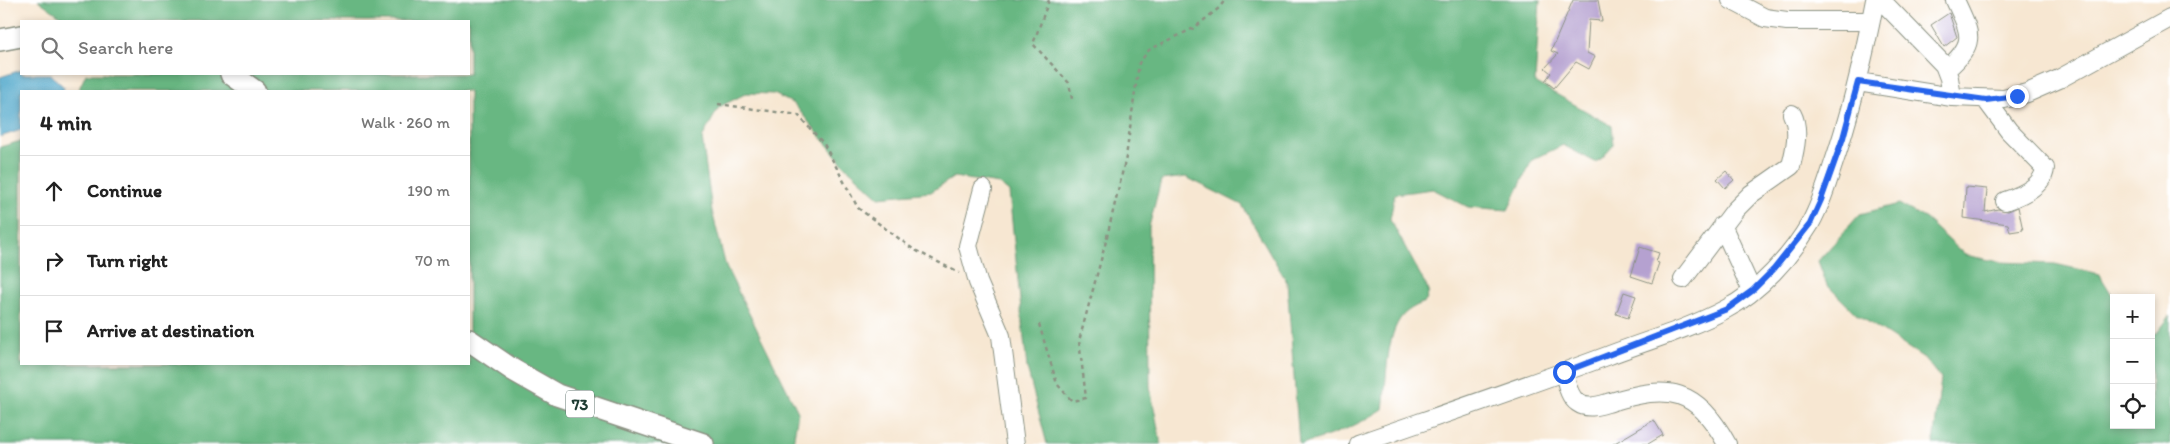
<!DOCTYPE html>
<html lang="en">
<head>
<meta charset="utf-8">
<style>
  body { margin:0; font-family:Itim,sans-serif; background:#f6f6f6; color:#222 }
  .controls { position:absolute; right:15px; bottom:15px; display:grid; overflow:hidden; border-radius:0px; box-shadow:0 2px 8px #0003 }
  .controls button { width:45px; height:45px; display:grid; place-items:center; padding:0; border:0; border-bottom:1px solid #e0e0e0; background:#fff; color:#222; font:25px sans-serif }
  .stop { position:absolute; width:15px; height:15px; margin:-11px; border:4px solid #2563eb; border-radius:50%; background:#fff }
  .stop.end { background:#2563eb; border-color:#fff; box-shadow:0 1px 5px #0008 }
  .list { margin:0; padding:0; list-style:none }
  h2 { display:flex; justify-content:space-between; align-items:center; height:65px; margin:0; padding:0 20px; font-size:21px }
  h2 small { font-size:16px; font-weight:400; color:#767676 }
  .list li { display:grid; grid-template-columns:32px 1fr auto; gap:15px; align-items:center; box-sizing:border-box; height:70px; padding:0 20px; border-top:1px solid #e0e0e0 }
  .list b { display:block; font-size:19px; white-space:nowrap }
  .list em { font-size:16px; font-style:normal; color:#767676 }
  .icon { flex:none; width:28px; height:28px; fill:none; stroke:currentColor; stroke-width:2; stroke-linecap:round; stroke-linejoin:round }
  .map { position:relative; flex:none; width:2170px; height:444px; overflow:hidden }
  .search { position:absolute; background:#fff; box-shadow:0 2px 8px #0003; left:20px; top:20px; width:450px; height:55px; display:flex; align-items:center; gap:12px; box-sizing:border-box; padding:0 18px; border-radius:0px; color:#767676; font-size:19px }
  .panel { position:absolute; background:#fff; box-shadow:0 2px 8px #0003; left:20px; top:90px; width:450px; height:275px; border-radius:0px }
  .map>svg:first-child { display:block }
</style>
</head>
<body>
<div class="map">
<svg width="2170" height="444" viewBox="0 0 2170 444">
  <rect width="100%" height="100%" fill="#fff"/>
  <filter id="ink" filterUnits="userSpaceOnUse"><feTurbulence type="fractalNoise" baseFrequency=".02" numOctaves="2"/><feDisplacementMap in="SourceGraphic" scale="10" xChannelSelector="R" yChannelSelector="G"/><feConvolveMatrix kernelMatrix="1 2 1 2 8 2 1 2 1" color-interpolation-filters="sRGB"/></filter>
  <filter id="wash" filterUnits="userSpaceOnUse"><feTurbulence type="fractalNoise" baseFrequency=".0096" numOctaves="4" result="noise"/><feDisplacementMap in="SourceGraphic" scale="20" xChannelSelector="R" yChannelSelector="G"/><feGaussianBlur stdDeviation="1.12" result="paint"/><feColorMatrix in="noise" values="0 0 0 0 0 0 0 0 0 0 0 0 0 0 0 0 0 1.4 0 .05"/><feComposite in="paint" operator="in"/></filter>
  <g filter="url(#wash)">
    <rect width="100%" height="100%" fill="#f7e7d2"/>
    <!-- forest -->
    <path fill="#67b782" stroke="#437a5b" d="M38,0H1540L1535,82L1612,126L1614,145L1601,159L1595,162L1563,145L1532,160L1508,210L1468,207L1433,189L1395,194L1390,219L1429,291L1426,301C1416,306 1406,310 1400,319C1385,341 1387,383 1383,409C1357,426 1332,436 1301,444H1299L1287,282L1242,205L1186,177L1161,180L1149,227L1150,387L1161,444H1047L1027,368L1009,192L999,184L954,177L931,192L879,197L843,164L794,104L774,94L747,93L719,107L702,138L712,211L726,267L798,412L793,444H0V147L21,141V364H469V91H78L86,74H469V21H67Z
      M1899,204L1926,219L1965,255L1999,262L2055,264L2099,274L2114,298V425H2151V335L2157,333L2170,316V444H1933L1941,379L1924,358L1856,314L1827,285L1818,261L1860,214Z"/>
    <!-- water -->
    <path fill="#4ba5c9" stroke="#35717e" d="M21,70V74H50L64,87L63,91H21V130L0,137V77Z"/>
    <g id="blocks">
      <!-- building -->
      <path fill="#b5a1d0" d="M1573,0H1598L1602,21L1589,20L1587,53L1595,57L1589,69L1576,62L1554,88L1545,81L1551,73L1545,68L1558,54L1551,51Z
        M1949,13L1957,37L1944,47L1931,25Z
        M1726,171L1734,180L1725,188L1717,179Z
        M1966,187L1987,189L1985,212L1998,209L2008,211L2018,207L2023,230L2010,232L2008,224L1964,218Z
        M1640,247L1659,253L1656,262L1659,263L1652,283L1631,276Z
        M1624,292L1636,296L1628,318L1616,314Z
        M1654,420L1663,435L1648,444H1613Z"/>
    </g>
  </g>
  <g filter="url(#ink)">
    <use href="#blocks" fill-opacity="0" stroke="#8b9283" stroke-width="1"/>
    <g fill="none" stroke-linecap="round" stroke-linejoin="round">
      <defs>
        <path id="minor" d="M1731,0L1765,18L1787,21H1871
          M1881,0L1944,65L1949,78L1952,97
          M1947,69C1978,42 1970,33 1955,0
          M1858,82L1952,97L2004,99L2027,93L2059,79L2170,18
          M1986,100L2009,131L2045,168C2044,186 2020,196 2005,201
          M983,189L968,246L978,282L1001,336L1015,444
          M1722,225L1752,291
          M1683,279L1735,210L1751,194L1791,166C1795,150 1800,129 1792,114
          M1564,372C1567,383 1568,396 1578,403C1588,410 1600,405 1611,402C1669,384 1696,388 1727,444
          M1358,444C1441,415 1524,387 1607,356C1646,341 1689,329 1726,309C1759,292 1791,256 1810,224C1820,206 1826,187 1832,168C1851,113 1864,57 1875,0"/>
        <path id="major" d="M0,40L21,36
          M231,74L255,91
          M469,340L513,370L557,395L703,444"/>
      </defs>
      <!-- minor casing -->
      <use href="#minor" stroke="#8b9283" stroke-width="20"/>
      <!-- major casing -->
      <use href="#major" stroke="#8b9283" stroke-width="24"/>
      <!-- path -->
      <path stroke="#8b9283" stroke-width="2.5" stroke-dasharray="4 4" stroke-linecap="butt" d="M1049,0L1033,44L1069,83L1072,99
        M718,104L798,115L824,144L858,208L913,249L959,273
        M1039,324L1057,384L1072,401L1086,398L1079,341L1105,245L1126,157L1139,63L1149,50L1194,28L1219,8L1225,0"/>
      <!-- minor -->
      <use href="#minor" stroke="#fff" stroke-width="18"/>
      <!-- major -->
      <use href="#major" stroke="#fff" stroke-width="21"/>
    </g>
  </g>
  <g fill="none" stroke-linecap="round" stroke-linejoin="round" filter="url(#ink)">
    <!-- route -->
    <path stroke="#2563eb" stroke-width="6" d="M1564,372L1727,309L1752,291L1774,269L1810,224L1821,200L1843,138L1858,82L1986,100L2017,96"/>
  </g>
  <g text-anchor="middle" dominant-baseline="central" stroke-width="4.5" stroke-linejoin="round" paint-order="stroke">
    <!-- shield labels -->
    <rect fill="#fff" stroke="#627771" stroke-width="1" x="566" y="390.5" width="28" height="27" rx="4"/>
    <g font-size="16" font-weight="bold" fill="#1f3d34">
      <text x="580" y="404">73</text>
    </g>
  </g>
</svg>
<div class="controls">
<button>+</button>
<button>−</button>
<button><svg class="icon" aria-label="locate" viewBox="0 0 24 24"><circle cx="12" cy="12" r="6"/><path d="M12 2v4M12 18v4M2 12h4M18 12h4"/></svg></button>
</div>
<div class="stop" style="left:1564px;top:372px"></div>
<div class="stop end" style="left:2017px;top:96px"></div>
<div class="search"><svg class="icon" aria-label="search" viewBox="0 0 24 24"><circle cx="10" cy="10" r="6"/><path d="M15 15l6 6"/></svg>Search here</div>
<section class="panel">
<h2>4 min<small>Walk · 260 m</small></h2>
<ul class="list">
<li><svg class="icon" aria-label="ahead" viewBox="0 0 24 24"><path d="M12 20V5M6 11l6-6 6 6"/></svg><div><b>Continue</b></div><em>190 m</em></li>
<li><svg class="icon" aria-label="right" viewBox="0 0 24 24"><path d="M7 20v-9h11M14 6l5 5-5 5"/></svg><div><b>Turn right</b></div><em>70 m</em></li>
<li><svg class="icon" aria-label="arrive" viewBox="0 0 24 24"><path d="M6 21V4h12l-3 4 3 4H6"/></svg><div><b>Arrive at destination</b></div></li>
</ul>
</section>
</div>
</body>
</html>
